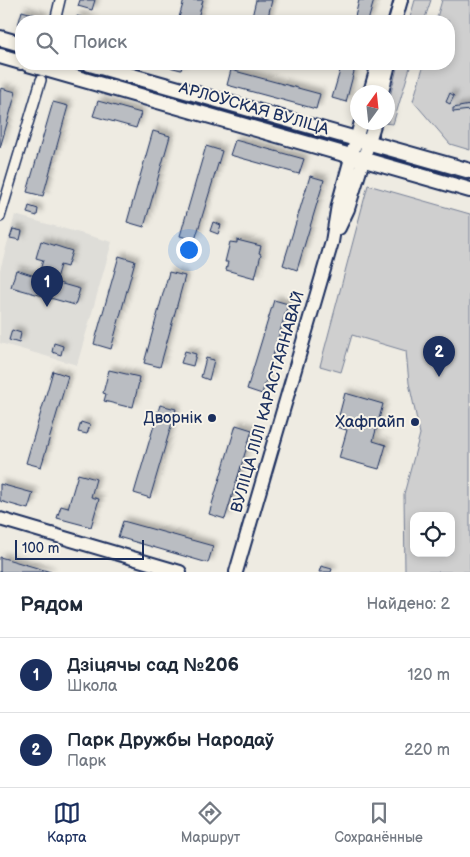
<!DOCTYPE html>
<html lang="ru">
<head>
<meta charset="utf-8">
<style>
  body { margin:0; font-family:"Balsamiq Sans",sans-serif; background:#f2f2f3; color:#1f2937 }
  .controls { position:absolute; right:15px; bottom:15px; display:grid; overflow:hidden; border-radius:10px; box-shadow:0 2px 8px #0003 }
  .controls button { width:45px; height:45px; display:grid; place-items:center; padding:0; border:0; border-bottom:1px solid #e0e1e3; background:#fff; color:#1f2937; font:25px sans-serif }
  .compass { position:absolute; left:350px; top:85px; width:45px; height:45px; border-radius:50%; background:#fff; box-shadow:0 2px 8px #0003; rotate:15deg }
  .scale { position:absolute; left:15px; bottom:12px; width:129px; box-sizing:border-box; padding-left:5px; border:2px solid #1b2f5e; border-top:0; font-size:14px; line-height:18px; white-space:nowrap; color:#1b2f5e; -webkit-text-stroke:4px #f7f3e8; paint-order:stroke }
  .you { position:absolute; left:188px; top:249px; width:18px; height:18px; margin:-12px; border:4px solid #fff; border-radius:50%; background:#1a73e8; box-shadow:0 0 0 8px #1a73e833 }
  .badge { display:grid; place-items:center; width:32px; height:32px; border-radius:50%; background:#1b2f5e; color:#fff; font-size:16px; font-weight:700 }
  .pin { position:absolute; translate:-50% -41px; filter:drop-shadow(0 1px 2px #0008) }
  .pin::after { content:''; position:absolute; top:26px; width:18px; height:15px; background:inherit; clip-path:polygon(0 0,100% 0,50% 100%) }
  .list { margin:0; padding:0; list-style:none }
  h2 { display:flex; justify-content:space-between; align-items:center; height:65px; margin:0; padding:0 20px; font-size:21px }
  h2 small { font-size:16px; font-weight:400; color:#747a83 }
  .list li { display:grid; grid-template-columns:32px 1fr auto; gap:15px; align-items:center; box-sizing:border-box; height:75px; padding:0 20px; border-top:1px solid #e0e1e3 }
  .list b { display:block; font-size:19px; white-space:nowrap }
  .list p { margin:0; font-size:16px; white-space:nowrap; color:#747a83 }
  .list em { font-size:16px; font-style:normal; color:#747a83 }
  .icon { flex:none; width:28px; height:28px; fill:none; stroke:currentColor; stroke-width:2; stroke-linecap:round; stroke-linejoin:round }
  .map { position:relative; flex:none; width:470px; height:572px; overflow:hidden }
  .search { position:absolute; background:#fff; box-shadow:0 2px 8px #0003; left:15px; right:15px; top:15px; height:55px; display:flex; align-items:center; gap:12px; box-sizing:border-box; padding:0 18px; border-radius:20px; color:#747a83; font-size:19px }
  .sheet { height:215px; background:#fff }
  nav { display:flex; justify-content:space-around; align-items:center; box-sizing:border-box; height:70px; border-top:1px solid #e0e1e3; background:#fff; font-size:14px; color:#747a83 }
  nav a { display:grid; justify-items:center; gap:2px }
  nav .on { color:#1b2f5e }
  .map>svg:first-child { display:block }
</style>
</head>
<body>
<div class="map">
<svg width="470" height="572" viewBox="0 0 470 572">
  <defs>
    <filter id="shadow"><feDropShadow dx="4" dy="-4" stdDeviation="2.5" flood-color="#0004"/></filter>
  </defs>
  <rect width="100%" height="100%" fill="#eeebe2"/>
  <filter id="ink" filterUnits="userSpaceOnUse"><feTurbulence type="fractalNoise" baseFrequency=".02" numOctaves="2"/><feDisplacementMap in="SourceGraphic" scale="10" xChannelSelector="R" yChannelSelector="G"/><feConvolveMatrix kernelMatrix="1 2 1 2 8 2 1 2 1" color-interpolation-filters="sRGB"/></filter>
  <g filter="url(#ink)">
    <!-- built -->
    <path fill="#deddd8" d="M15,215L112,242L77,365L0,343V270Z"/>
    <!-- green -->
    <path fill="#cfcfcf" stroke="#757f96" fill-rule="evenodd" d="M415,0H431L424,21H409Z
      M442,0H470V150L450,144L413,101L424,64H449V21H436Z
      M398,64H411L393,124L383,123L388,122V105Z
      M368,185L470,214V572H405L404,494L420,434L409,383L406,351L352,335L341,372L320,366ZM414,516H451V553H414Z"/>
    <!-- building -->
    <path fill="#babdc2" stroke="#1b2f5e" filter="url(#shadow)" d="M80,0H95L92,10L78,6Z
      M184,0H203L197,21H178Z
      M256,0H272L267,21H251Z
      M359,0H374L368,21H354Z
      M22,11L44,17L43,21H21V26L18,25Z
      M77,16L92,20V21H76Z
      M158,64H183L181,70Z
      M342,64H356L346,102L332,98Z
      M231,70L320,94L316,109L227,85Z
      M1,88L16,92L0,148V93Z
      M450,93L454,96L450,104L446,102Z
      M98,101L141,113L136,128L93,116Z
      M53,102L68,106L43,196L27,192Z
      M470,105V110L453,112V108Z
      M153,131L170,136L144,227L127,222Z
      M235,140L304,159L299,174L230,155Z
      M206,146L222,151L195,240L180,236Z
      M310,176L324,180L297,270L283,265Z
      M29,206L38,209L37,216L27,213Z
      M213,222L221,225L218,234L210,231Z
      M13,229L22,231L20,240L10,238Z
      M237,240L261,246L259,253L261,254L255,278L226,270L228,262H225L230,242L237,243Z
      M41,241L72,251L67,267L60,265L55,282L80,289L75,305L11,287L16,270L38,277L43,260L36,258Z
      M119,256L135,261L111,349L94,344Z
      M169,272L185,276L160,367L144,363Z
      M274,300L288,304L262,394L247,389Z
      M12,330L21,333L19,343L9,340Z
      M54,343L63,346L61,355L52,352Z
      M185,351L196,354L193,366L181,363Z
      M206,358L214,360L209,380L201,377Z
      M109,370L139,377L138,382H139L133,407L129,406L128,407L104,401L106,394L103,393Z
      M53,371L68,376L41,467L26,463Z
      M345,393L383,404L373,441L386,445L379,469L339,458L347,430L336,427Z
      M160,405L176,409L150,498L134,493Z
      M81,422L90,425L87,434L78,432Z
      M236,425L252,430L225,519L209,514Z
      M78,474L96,479L91,497L99,499L91,527L57,518L61,506L68,508Z
      M0,484L33,493L28,509L0,501Z
      M123,521L213,546L208,563L118,537Z
      M0,557L51,572H0Z
      M321,566L332,569L331,572H319Z"/>
    <g fill="none" stroke-linecap="round" stroke-linejoin="round">
      <defs>
        <path id="street" d="M55,21L60,0
          M0,217L41,80"/>
        <path id="secondary" d="M395,21L401,0
          M370,92L378,64
          M382,92L389,64
          M339,228L348,209L375,122
          M0,519L180,572
          M236,572L332,242L338,205L361,122"/>
        <path id="primary" d="M0,38L21,44
          M0,56L21,62
          M28,64L470,190
          M90,64L470,171"/>
      </defs>
      <!-- street casing -->
      <use href="#street" stroke="#1b2f5e" stroke-width="12"/>
      <!-- secondary casing -->
      <use href="#secondary" stroke="#1b2f5e" stroke-width="16"/>
      <!-- primary casing -->
      <use href="#primary" stroke="#1b2f5e" stroke-width="18"/>
      <!-- street -->
      <use href="#street" stroke="#f7f3e8" stroke-width="9"/>
      <!-- secondary -->
      <use href="#secondary" stroke="#f7f3e8" stroke-width="12"/>
      <!-- primary -->
      <use href="#primary" stroke="#f7f3e8" stroke-width="14"/>
    </g>
  </g>
  <!-- markers -->
  <g fill="#1b2f5e" stroke="#f7f3e8" stroke-width="2">
    <circle cx="212" cy="418" r="5"/>
    <circle cx="415" cy="422" r="5"/>
  </g>
  <g text-anchor="middle" dominant-baseline="central" stroke-width="4" stroke-linejoin="round" paint-order="stroke">
    <!-- street labels -->
    <g font-size="16" fill="#1b2f5e" stroke="#f7f3e8">
      <text transform="translate(254 109) rotate(16)">АРЛОЎСКАЯ ВУЛІЦА</text>
      <text transform="translate(268 402) rotate(-74)">ВУЛІЦА ЛІЛІ КАРАСТАЯНАВАЙ</text>
    </g>
    <!-- poi labels -->
    <g font-size="16" fill="#1b2f5e" stroke="#f7f3e8" text-anchor="end">
      <text x="202" y="418">Дворнік</text>
      <text x="405" y="422">Хафпайп</text>
    </g>
  </g>
</svg>
<div class="controls">
<button><svg class="icon" aria-label="locate" viewBox="0 0 24 24"><circle cx="12" cy="12" r="6"/><path d="M12 2v4M12 18v4M2 12h4M18 12h4"/></svg></button>
</div>
<svg class="compass" viewBox="-18 -18 36 36"><path d="M0-13l5 13h-10z" fill="#e53935"/><path d="M0 13l5-13h-10z" fill="#747a83"/></svg>
<div class="scale">100 m</div>
<div class="you"></div>
<div class="pin badge" style="left:47px;top:307px">1</div>
<div class="pin badge" style="left:439px;top:377px">2</div>
<div class="search"><svg class="icon" aria-label="search" viewBox="0 0 24 24"><circle cx="10" cy="10" r="6"/><path d="M15 15l6 6"/></svg>Поиск</div>
</div>
<section class="sheet">
<h2>Рядом<small>Найдено: 2</small></h2>
<ul class="list">
<li><span class="badge">1</span><div><b>Дзіцячы сад №206</b><p>Школа</p></div><em>120 m</em></li>
<li><span class="badge">2</span><div><b>Парк Дружбы Народаў</b><p>Парк</p></div><em>220 m</em></li>
</ul>
</section>
<nav>
<a class="on"><svg class="icon" aria-label="map" viewBox="0 0 24 24"><path d="M3 6l6-2 6 2 6-2v14l-6 2-6-2-6 2zM9 4v14M15 6v14"/></svg>Карта</a>
<a><svg class="icon" aria-label="directions" viewBox="0 0 24 24"><path d="M12 3l9 9-9 9-9-9zM9 14v-3h6M13 9l2 2-2 2"/></svg>Маршрут</a>
<a><svg class="icon" aria-label="saved" viewBox="0 0 24 24"><path d="M7 4h10v16l-5-4-5 4z"/></svg>Сохранённые</a>
</nav>
</body>
</html>
